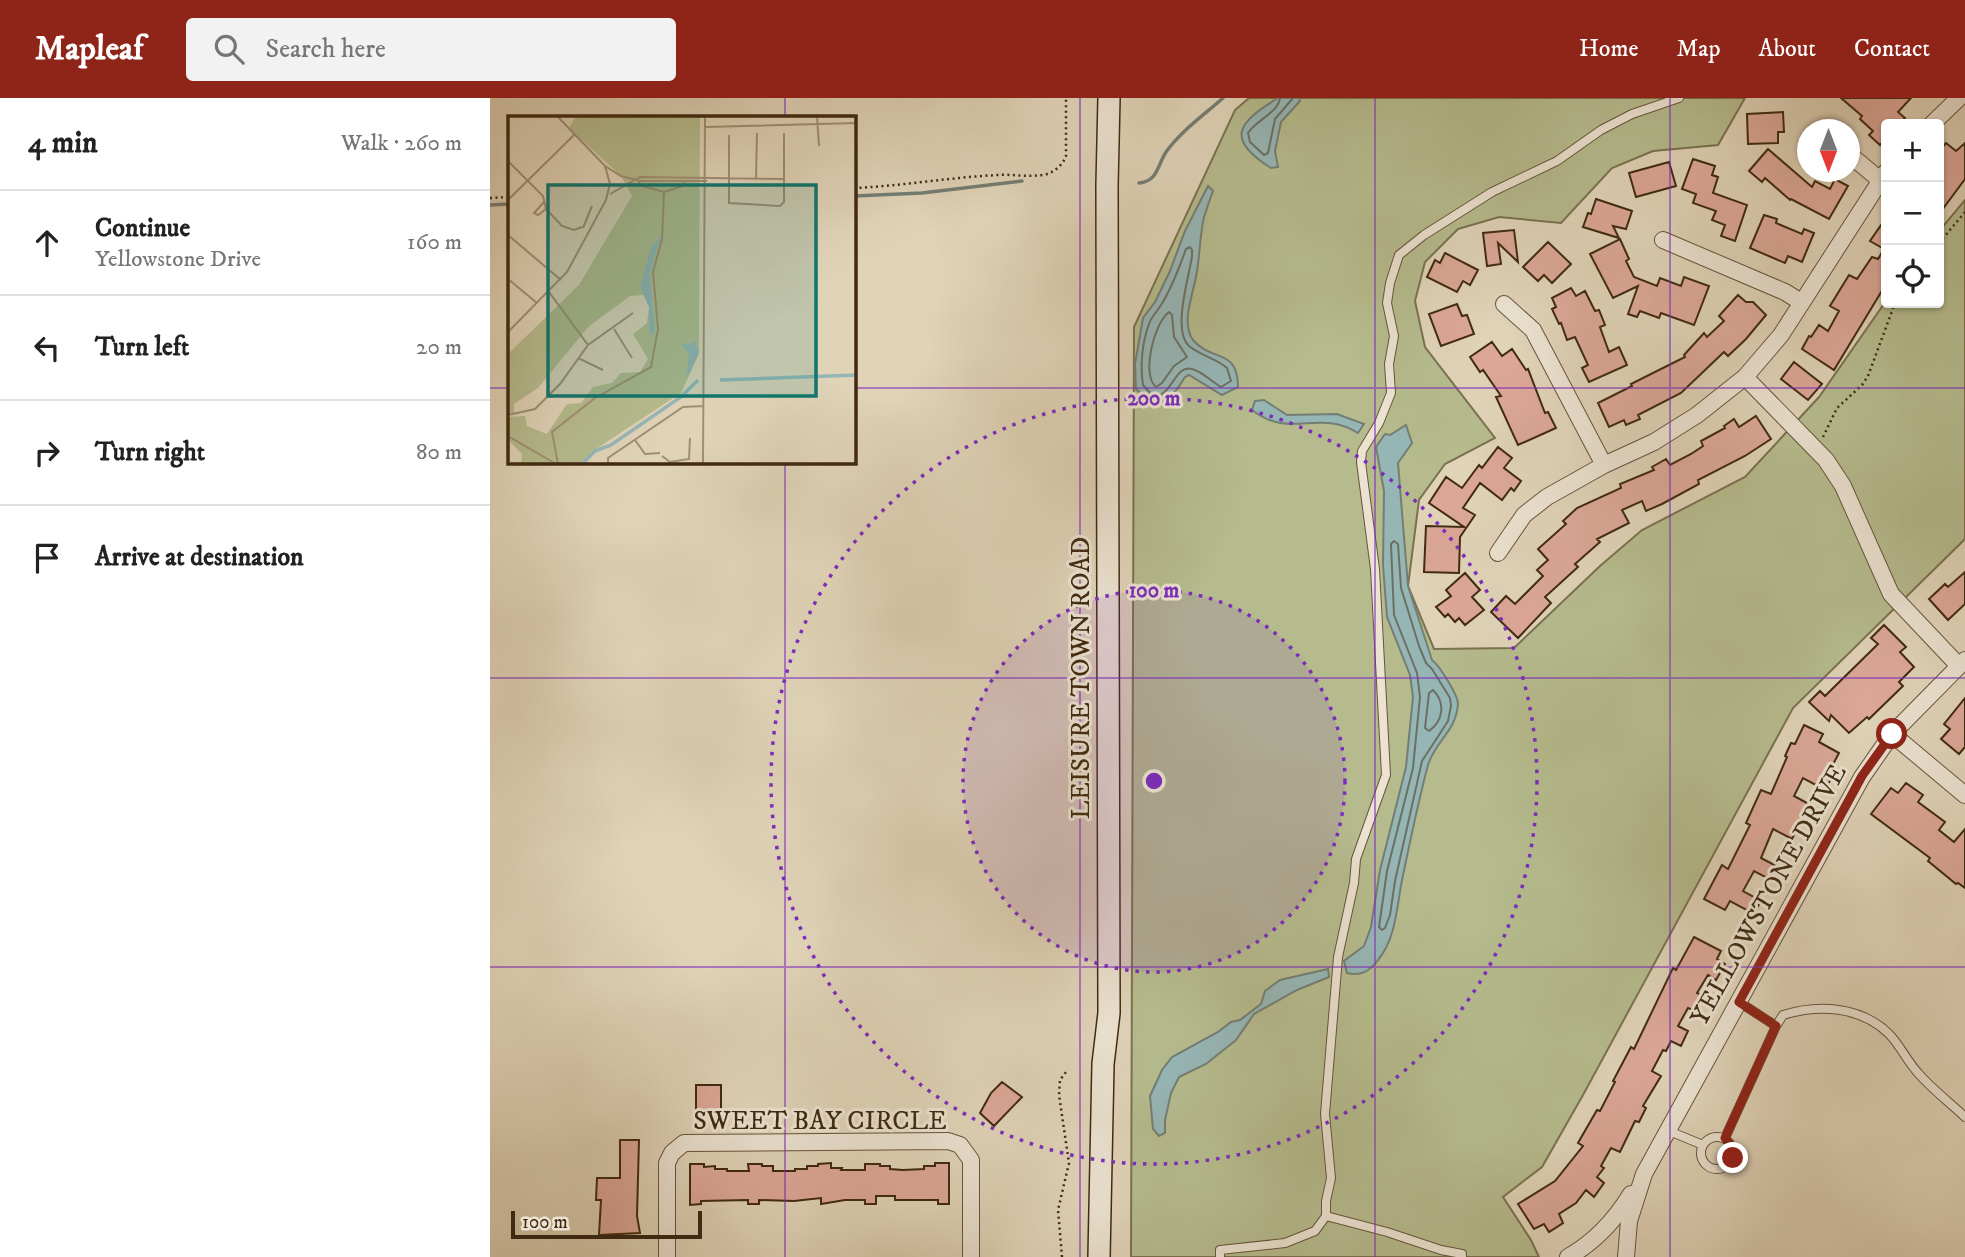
<!DOCTYPE html>
<html lang="en">
<head>
<meta charset="utf-8">
<style>
  body { margin:0; font-family:"IM FELL DW Pica",serif; background:#f2f2f2; color:#222 }
  .controls { position:absolute; right:21px; top:21px; display:grid; overflow:hidden; border-radius:7px; box-shadow:0 2px 5px #0004 }
  .controls button { width:63px; height:63px; display:grid; place-items:center; padding:0; border:0; border-bottom:2px solid #e0e0e0; background:#fff; color:#222; font:35px sans-serif }
  .compass { position:absolute; left:1307px; top:21px; width:63px; height:63px; border-radius:50%; background:#fff; box-shadow:0 2px 5px #0004; rotate:180deg }
  .scale { position:absolute; left:21px; bottom:18px; width:191px; box-sizing:border-box; padding-left:7px; border:4px solid #402a11; border-top:0; font-size:19px; line-height:24px; white-space:nowrap; color:#402a11; -webkit-text-stroke:5px #ebe2d1; paint-order:stroke }
  .stop { position:absolute; width:21px; height:21px; margin:-16px; border:5px solid #8f2418; border-radius:50%; background:#fff }
  .stop.end { background:#8f2418; border-color:#fff; box-shadow:0 2px 7px #0008 }
  .list { margin:0; padding:0; list-style:none }
  h2 { display:flex; justify-content:space-between; align-items:center; height:91px; margin:0; padding:0 28px; font-size:30px }
  h2 small { font-size:23px; font-weight:400; color:#767676 }
  .list li { display:grid; grid-template-columns:46px 1fr auto; gap:21px; align-items:center; box-sizing:border-box; height:105px; padding:0 28px; border-top:2px solid #e0e0e0 }
  .list b { display:block; font-size:26px; white-space:nowrap }
  .list p { margin:0; font-size:23px; white-space:nowrap; color:#767676 }
  .list em { font-size:23px; font-style:normal; color:#767676 }
  .icon { flex:none; width:38px; height:38px; fill:none; stroke:currentColor; stroke-width:2; stroke-linecap:round; stroke-linejoin:round }
  .map { position:relative; flex:none; width:1475px; height:1159px; overflow:hidden }
  header { display:flex; align-items:center; gap:42px; box-sizing:border-box; height:98px; padding:0 35px; background:#8f2418; color:#fff }
  header strong { font-size:33px }
  nav { display:flex; gap:38px; margin-inline-start:auto; font-size:24px }
  .search { width:490px; height:63px; background:#f2f2f2; display:flex; align-items:center; gap:18px; box-sizing:border-box; padding:0 24px; border-radius:7px; color:#767676; font-size:26px }
  main { display:flex }
  aside { flex:1; background:#fff }
  .map>svg:first-child { display:block }
</style>
</head>
<body>
<header>
<strong>Mapleaf</strong>
<div class="search"><svg class="icon" aria-label="search" viewBox="0 0 24 24"><circle cx="10" cy="10" r="6"/><path d="M15 15l6 6"/></svg>Search here</div>
<nav><a>Home</a><a>Map</a><a>About</a><a>Contact</a></nav>
</header>
<main>
<aside>
<h2>4 min<small>Walk · 260 m</small></h2>
<ul class="list">
<li><svg class="icon" aria-label="ahead" viewBox="0 0 24 24"><path d="M12 20V5M6 11l6-6 6 6"/></svg><div><b>Continue</b><p>Yellowstone Drive</p></div><em>160 m</em></li>
<li><svg class="icon" aria-label="left" viewBox="0 0 24 24"><path d="M17 20v-9H6M10 6l-5 5 5 5"/></svg><div><b>Turn left</b></div><em>20 m</em></li>
<li><svg class="icon" aria-label="right" viewBox="0 0 24 24"><path d="M7 20v-9h11M14 6l5 5-5 5"/></svg><div><b>Turn right</b></div><em>80 m</em></li>
<li><svg class="icon" aria-label="arrive" viewBox="0 0 24 24"><path d="M6 21V4h12l-3 4 3 4H6"/></svg><div><b>Arrive at destination</b></div></li>
</ul>
</aside>
<div class="map">
<svg width="1475" height="1159" viewBox="0 0 1475 1159">
  <rect width="100%" height="100%" fill="#e0d3b8"/>
  <filter id="stains"><feTurbulence type="fractalNoise" baseFrequency=".00286" numOctaves="4"/><feColorMatrix values="0 0 0 0 .2 0 0 0 0 .09 0 0 0 0 .02 0 0 0 .5 -.17"/></filter>
  <radialGradient id="worn" r=".72"><stop offset=".6" stop-color="#630" stop-opacity="0"/><stop offset="1" stop-color="#630" stop-opacity=".3"/></radialGradient>
  <!-- green -->
  <path fill="#b5bb8d" stroke="#7a724f" stroke-width="2" d="M759,0H1255L1228,47L1163,53L1122,70L1071,125L1009,119L968,131L935,164L925,203L935,249L1005,340L955,366L929,402L918,488L944,551L1024,550L1110,468L1152,432L1255,379L1329,299L1396,203L1449,205V133L1475,102V441L1303,610L1093,997L1052,1069L1013,1099L1041,1142L1049,1159H641L644,229L745,12Z"/>
  <!-- water -->
  <path fill="#96b6b6" stroke="#747e74" stroke-width="2" d="M788,0H809L810,3L791,24L785,53L788,69L781,70C735,41 747,25 788,0Z
    M718,88L723,93C720,101 717,110 714,119C710,136 710,155 707,173C705,187 700,201 698,216C697,223 698,236 703,242C722,264 748,250 748,289L732,297L699,277L695,279C686,293 680,306 662,306L646,291L645,266L653,220L665,204L680,173L695,133Z
    M774,302L797,317L847,316L874,326L868,335C828,310 801,342 762,312L765,303Z
    M916,327L922,345L908,365L918,488L942,562C949,567 968,597 968,606C966,634 945,643 938,667C928,704 920,744 912,782C907,807 906,841 888,862C879,874 871,878 857,875L854,863L874,848L881,829L890,772L916,669L923,599L920,577L897,519L893,467L894,393L886,349L895,336L900,337Z
    M838,871L839,879L807,892L764,916L746,942L716,966L689,979L681,995L675,1022V1035L669,1038L663,1031L660,998L672,972L682,959L728,934L741,924L750,922L771,906L775,893L790,882Z"/>
  <g fill="none" stroke-linecap="round" stroke-linejoin="round">
    <!-- shore -->
    <path stroke="#6b7064" stroke-width="2" d="M790,0C788,15 766,22 758,35L760,44L774,57L778,55L785,21L803,0
      M700,149L702,152V158C699,179 682,233 699,248C711,258 726,260 737,270L741,283L731,289C722,284 713,274 702,271C685,266 683,297 664,299L653,287C650,268 652,245 659,226C661,219 667,214 671,207C682,190 689,170 696,151Z
      M679,214L682,217L684,239L697,259L684,268L672,285L666,289C651,277 664,225 679,214Z
      M904,443L908,446L911,490L929,548L936,565L942,571L960,600L961,608L958,623L932,663L905,783L900,817L895,830L892,832L889,829L897,773L923,670L930,599L927,575L904,517L901,446Z
      M943,592C956,605 953,623 939,633L935,630L939,595Z"/>
    <!-- stream -->
    <path stroke="#747e74" stroke-width="3.5" d="M649,85C668,83 667,68 676,54C691,33 714,17 733,0
      M364,98L432,95L532,83
      M0,107L19,106"/>
  </g>
  <!-- building -->
  <path fill="#dca798" stroke="#402a11" stroke-width="2" d="M1351,0H1421L1408,14L1415,20L1409,26H1396V40L1390,47L1379,37L1383,33L1370,21L1372,18Z
    M1293,14L1294,34H1288V45L1258,46L1257,16Z
    M1456,45L1466,53L1475,45V81L1449,116V53Z
    M1278,51L1322,89L1325,83L1340,91L1345,81L1358,88L1339,121L1301,101L1300,102L1275,80L1272,84L1259,73Z
    M1203,61L1225,68L1222,77L1228,79L1223,95L1257,107L1245,143L1231,138L1235,127L1222,122L1226,113L1203,105L1206,96L1192,91Z
    M1179,64L1186,88L1146,99L1139,75Z
    M1106,101L1142,113L1136,131L1123,128L1129,140L1093,129L1098,115L1101,116Z
    M1274,117L1287,121L1286,125L1312,136L1314,131L1324,135L1312,164L1298,158L1295,165L1260,150Z
    M1396,120V186L1344,272L1312,251L1319,238L1321,239L1329,227L1338,233L1349,213L1340,208L1359,177L1367,181L1382,159L1388,161L1394,151L1380,143Z
    M1024,132L1028,164L1008,145L1011,166L997,168L993,135Z
    M1130,141L1139,161L1136,163L1144,179L1167,188L1170,180L1191,188L1194,179L1219,188L1204,227L1171,215L1169,220L1150,213L1147,219L1138,216L1148,188L1123,200L1100,156Z
    M1058,144L1081,166L1062,185L1054,177L1048,183L1033,169Z
    M955,155L988,172L980,187L973,183L967,194L937,179L945,162L950,165Z
    M1081,190L1086,198L1095,193L1105,213L1109,212L1115,227L1110,229L1119,254L1129,249L1137,267L1099,284L1092,270L1098,267L1085,239L1077,242L1071,225L1069,226L1062,211L1066,209L1062,200Z
    M1248,197L1256,204H1263L1276,217L1256,241L1238,258L1234,254L1191,295L1148,317L1150,321L1136,327L1134,322L1119,329L1108,305L1142,288L1141,286L1195,259L1194,257L1214,235L1217,239L1234,223L1229,218Z
    M967,206L972,218L977,217L984,236L951,248L939,216Z
    M1002,244L1012,258L1022,251L1036,272L1038,271L1055,315L1058,314L1066,330L1028,347L1006,299L1011,298L993,272L990,274L980,259Z
    M1304,264L1332,286L1318,302L1291,281Z
    M1266,318L1281,341L1255,358L1208,382L1209,386L1172,406L1156,413L1152,403L1132,412L1139,425L1107,441L1110,444L1085,466L1088,469L1055,499L1061,505L1028,540L1001,514L1016,498L1025,506L1053,478L1047,472L1058,462L1048,451L1076,426L1073,423L1087,410L1131,390L1130,386L1164,372L1162,369L1176,361L1180,367L1201,356L1213,348L1211,343L1235,330L1234,328L1244,321L1249,329Z
    M1008,349L1022,360L1014,370L1031,383L1024,393L1021,390L1012,402L990,385L973,410L985,417L970,439L969,475L934,474L936,428L974,429L939,405L956,379L972,390L989,367L992,370Z
    M1475,474V506L1458,522L1439,501L1455,486L1458,489Z
    M975,475L990,492L982,499L994,512L975,527L969,520L965,524L958,516L955,519L946,509L961,498L956,492Z
    M1394,527L1416,549L1410,554L1424,569L1409,584L1413,588L1379,621L1377,619L1359,635L1341,617L1339,623L1319,604L1330,593L1335,598L1388,546L1381,540Z
    M1475,600V649L1469,656L1451,641L1460,631L1454,626Z
    M1314,627L1333,636L1329,644L1349,655L1338,676L1342,679L1335,692L1313,680L1304,698L1326,710L1319,723L1313,720L1302,741L1283,731L1271,760L1290,770L1283,783L1264,773L1253,793L1271,803L1264,816L1240,803L1235,812L1214,801L1232,767L1238,771L1260,727L1256,725L1271,692L1281,696L1297,659L1295,658L1301,645L1305,646Z
    M1416,685L1433,697L1428,704L1455,724L1449,732L1464,744L1475,731V790L1468,785L1466,786L1438,763L1440,760L1381,716L1401,690L1408,695Z
    M1204,839L1231,853L1227,861L1235,866L1226,882L1218,877L1207,895L1214,898L1206,913L1198,910L1188,928L1198,933L1191,948L1181,943L1176,953L1173,952L1162,973L1171,978L1153,1008L1156,1010L1149,1024L1145,1023L1130,1054L1121,1050L1111,1068L1114,1070L1107,1079L1114,1085L1104,1099L1096,1092L1086,1105L1069,1116L1073,1125L1059,1134L1054,1126L1044,1131L1028,1106L1065,1083L1093,1048L1088,1045L1107,1012L1110,1013L1125,984L1123,983L1141,949L1144,951L1183,870L1186,872Z
    M512,984L532,999L504,1028L490,1015L501,995Z
    M206,987H231V1017H206Z
    M130,1042H149L147,1118L150,1135L109,1137L111,1102H106L107,1080H130Z
    M341,1065V1070H352L351,1072H375V1066H390V1068H400V1071L413,1072L434,1071V1068H445V1065H459V1106H448V1102H405V1098H386V1106H375V1102H355L331,1106V1100L304,1103L269,1102V1106H258V1102L211,1103V1106L200,1107V1066H214V1069L225,1068V1071H237V1073H259L258,1066H272V1068H283V1073H305V1071H317V1068H328V1066Z"/>
  <g fill="none" stroke-linecap="round" stroke-linejoin="round">
    <defs>
      <path id="service" d="M1286,928L1293,917C1328,906 1371,908 1399,936C1410,947 1417,963 1428,975C1442,991 1459,1004 1475,1019
        M1179,1033L1213,1047
        M1211 1055a16 16 0 1 1 32 0a16 16 0 1 1-32 0Z
        M1235,1040L1286,928L1249,904
        M836,1118L897,1134L951,1152L972,1156V1159
        M730,1159V1152L795,1145L825,1133L836,1118V1103L841,1080L835,1016L848,859L864,785L866,761L896,677L885,471L871,364L872,353L889,325L901,295L899,266L904,238L897,205L900,185L909,157L934,137L1002,94L1067,63L1111,32L1142,16L1189,0"/>
      <path id="minor" d="M1442,26L1469,0
        M1360,57L1390,82
        M1173,142L1295,194L1311,204
        M1014,206L1043,232L1114,367
        M1255,279L1336,362L1353,388L1401,496L1469,568
        M1008,455L1034,417L1057,399L1114,367L1164,344L1207,317L1255,279L1291,237L1396,74
        M1402,636L1475,697
        M177,1159V1065L182,1055L194,1045L458,1043L470,1047L481,1062V1159
        M1078,1159C1105,1144 1125,1122 1141,1096
        M1136,1159L1139,1123L1154,1076L1372,679L1402,636L1475,562"/>
      <path id="secondary" d="M609,1159L613,966L619,915L617,87L619,0"/>
    </defs>
    <!-- service casing -->
    <use href="#service" stroke="#68543b" stroke-width="10"/>
    <!-- minor casing -->
    <use href="#minor" stroke="#68543b" stroke-width="18"/>
    <!-- secondary casing -->
    <use href="#secondary" stroke="#402a11" stroke-width="24"/>
    <!-- path -->
    <path stroke="#402a11" stroke-width="2.5" stroke-dasharray="2 3.5" stroke-linecap="butt" d="M364,90C413,88 461,79 509,77C525,76 541,80 557,76C566,73 573,66 576,58V0
      M0,100L19,99
      M1449,145L1475,114
      M1333,339L1347,310L1372,287L1378,278L1405,205
      M572,1159L568,1112L579,1065L569,997L570,982L576,974"/>
    <!-- service -->
    <use href="#service" stroke="#ebe2d1" stroke-width="8"/>
    <!-- minor -->
    <use href="#minor" stroke="#ebe2d1" stroke-width="16"/>
    <!-- secondary -->
    <use href="#secondary" stroke="#ebe2d1" stroke-width="21"/>
  </g>
  <g fill="none" stroke-linecap="round" stroke-linejoin="round">
    <!-- route -->
    <path stroke="#8f2418" stroke-width="9" d="M1243,1060L1242,1049L1235,1040L1286,928L1249,904L1372,678L1402,636"/>
  </g>
  <!-- grid -->
  <path fill="none" stroke="#7b2cbf" stroke-width="2" stroke-opacity="0.55" d="M295,0V19M590,0V1159M885,0V1159M1180,0V1159M0,290H19M364,290H1475M295,364V1159M0,580H1475M0,869H1475"/>
  <!-- distance rings -->
  <circle cx="664" cy="683" r="191" fill="#7b2cbf" fill-opacity=".12"/>
  <g fill="none" stroke="#7b2cbf" stroke-width="3.5" stroke-dasharray="3.5 7">
    <circle cx="664" cy="683" r="191"/>
    <circle cx="664" cy="683" r="383"/>
  </g>
  <g text-anchor="middle" dominant-baseline="central" stroke-width="6" stroke-linejoin="round" paint-order="stroke">
    <!-- street labels -->
    <g font-size="26" fill="#402a11" stroke="#ebe2d1">
      <text transform="translate(591 580) rotate(-90)">LEISURE TOWN ROAD</text>
      <text transform="translate(1279 797) rotate(-61)">YELLOWSTONE DRIVE</text>
      <text x="330" y="1023">SWEET BAY CIRCLE</text>
    </g>
  </g>
  <!-- overview -->
  <g transform="translate(18 18)">
    <rect width="348" height="348" fill="#e0d3b8"/>
    <path d="M68,0H192L191,238L173,277L82,337L74,348H13L14,338L0,324V301L17,300L19,310L39,318L59,288L73,287L85,271L104,267L113,257L132,256L140,243L125,218L139,207L141,191L136,179L122,180L80,211L30,272L6,288V297H0V238L71,169L124,80L113,60L61,12Z" fill="#b5bb8d"/>
    <path d="M152,120L142,158L147,216L142,220L141,191L132,171L143,131ZM186,224L191,236L178,263L181,237L172,227L181,229Z" fill="#96b6b6"/>
    <path fill="none" stroke="#96b6b6" stroke-width="3.5" d="M212,264L349,259M74,348L87,335L103,329L173,281L190,264"/>
    <path fill="none" stroke="#a08f75" stroke-width="2" d="M49,0L97,50L113,60L133,65H199M309,0L311,30M197,11L349,7M221,19V87L272,90L276,86V17M0,45L35,80L38,93L54,110L66,114L74,111M131,64V69L156,76M248,64L249,17M102,78L132,61L276,63M0,84L67,18M37,85L26,97L30,99L38,93M75,112L84,90M0,119L53,164M0,163L29,187M41,176L80,229M106,213L124,242M0,216L59,156L98,84L102,68L97,50M70,242L95,254M0,299L27,293L52,268L80,229L125,197M0,320L48,348M127,324L137,338L152,337M154,340L162,346L181,343L182,322M50,348L44,316L87,282L143,251L150,213L145,156L154,123L156,76L175,70L176,66M100,348V342L175,291L195,290M195,348L197,0"/>
    <path fill="#0f766e" fill-opacity="0.15" stroke="#0f766e" stroke-width="3.5" d="M40,69H308V280H40Z"/>
    <rect width="348" height="348" fill="none" stroke="#402a11" stroke-width="3.5"/>
  </g>
  <circle cx="664" cy="683" r="10" fill="#7b2cbf" stroke="#ebe2d1" stroke-width="3.5"/>
  <g font-size="21" text-anchor="middle" font-weight="bold" fill="#7b2cbf" stroke="#ebe2d1" stroke-width="6" stroke-linejoin="round" paint-order="stroke">
    <text x="664" y="307">200 m</text>
    <text x="664" y="499">100 m</text>
  </g>
  <rect width="100%" height="100%" filter="url(#stains)"/>
  <rect width="100%" height="100%" fill="url(#worn)"/>
</svg>
<div class="controls">
<button>+</button>
<button>−</button>
<button><svg class="icon" aria-label="locate" viewBox="0 0 24 24"><circle cx="12" cy="12" r="6"/><path d="M12 2v4M12 18v4M2 12h4M18 12h4"/></svg></button>
</div>
<svg class="compass" viewBox="-18 -18 36 36"><path d="M0-13l5 13h-10z" fill="#e53935"/><path d="M0 13l5-13h-10z" fill="#767676"/></svg>
<div class="scale">100 m</div>
<div class="stop" style="left:1402px;top:636px"></div>
<div class="stop end" style="left:1243px;top:1060px"></div>
</div>
</main>
</body>
</html>
